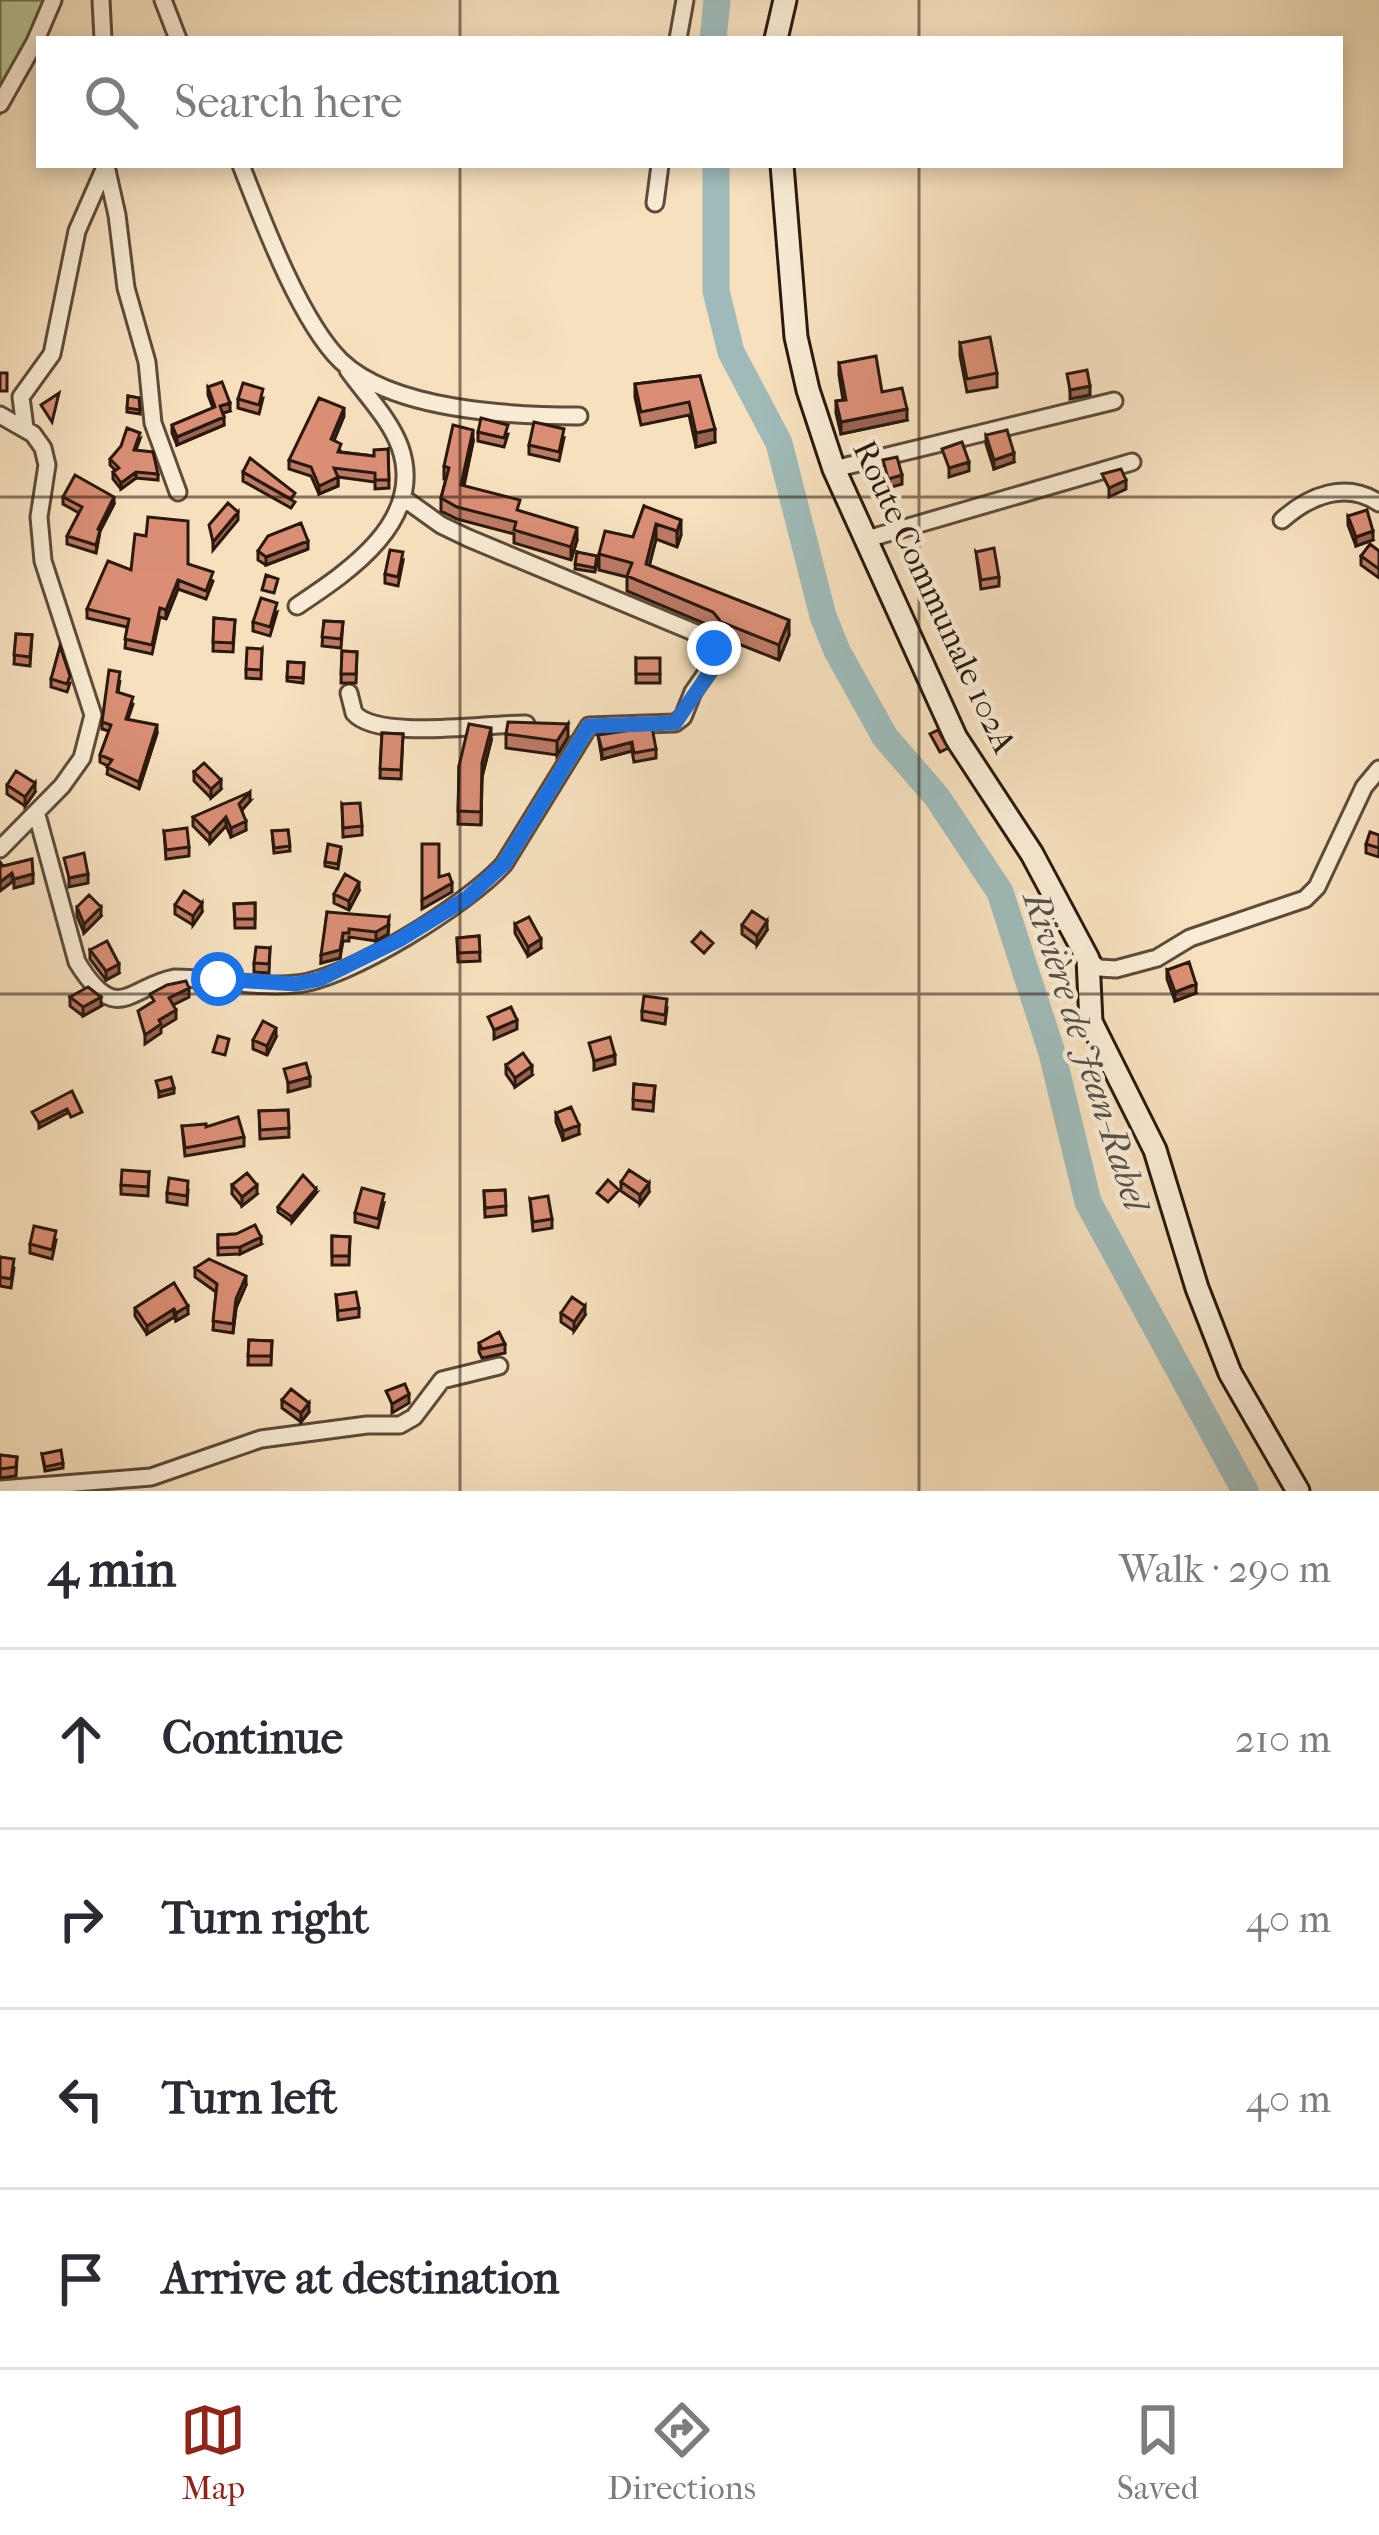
<!DOCTYPE html>
<html lang="en">
<head>
<meta charset="utf-8">
<style>
  body { margin:0; font-family:"IM FELL French Canon",serif; background:#f7f7f7; color:#2b2b33 }
  .stop { position:absolute; width:36px; height:36px; margin:-27px; border:9px solid #1a73e8; border-radius:50%; background:#fff }
  .stop.end { background:#1a73e8; border-color:#fff; box-shadow:0 3px 12px #0008 }
  .list { margin:0; padding:0; list-style:none }
  h2 { display:flex; justify-content:space-between; align-items:center; height:156px; margin:0; padding:0 48px; font-size:51px }
  h2 small { font-size:39px; font-weight:400; color:#7c7c81 }
  .list li { display:grid; grid-template-columns:78px 1fr auto; gap:36px; align-items:center; box-sizing:border-box; height:180px; padding:0 48px; border-top:3px solid #e1e1e2 }
  .list b { display:block; font-size:45px; white-space:nowrap }
  .list em { font-size:39px; font-style:normal; color:#7c7c81 }
  .icon { flex:none; width:66px; height:66px; fill:none; stroke:currentColor; stroke-width:2; stroke-linecap:round; stroke-linejoin:round }
  .map { position:relative; flex:none; width:1379px; height:1491px; overflow:hidden }
  .search { position:absolute; background:#fff; box-shadow:0 6px 18px #0003; left:36px; right:36px; top:36px; height:132px; display:flex; align-items:center; gap:30px; box-sizing:border-box; padding:0 42px; border-radius:0px; color:#7c7c81; font-size:45px }
  .sheet { height:876px; background:#fff }
  nav { display:flex; justify-content:space-around; align-items:center; box-sizing:border-box; height:168px; border-top:3px solid #e1e1e2; background:#fff; font-size:33px; color:#7c7c81 }
  nav a { display:grid; justify-items:center; gap:6px }
  nav .on { color:#8f2418 }
  .map>svg:first-child { display:block }
</style>
</head>
<body>
<div class="map">
<svg width="1379" height="1491" viewBox="0 0 1379 1491">
  <rect width="100%" height="100%" fill="#f6e0bd"/>
  <filter id="stains"><feTurbulence type="fractalNoise" baseFrequency=".00167" numOctaves="4"/><feColorMatrix values="0 0 0 0 .2 0 0 0 0 .09 0 0 0 0 .02 0 0 0 .5 -.17"/></filter>
  <radialGradient id="worn" r=".72"><stop offset=".6" stop-color="#630" stop-opacity="0"/><stop offset="1" stop-color="#630" stop-opacity=".3"/></radialGradient>
  <!-- green -->
  <path fill="#b8c394" stroke="#726e51" stroke-width="3" d="M0,0H48L17,87L0,114Z"/>
  <g fill="none" stroke-linecap="round" stroke-linejoin="round">
    <!-- river -->
    <path stroke="#9fbbb9" stroke-width="27" d="M713,39L717,0
      M716,165V291L731,352L779,443L823,616L837,651L885,737L937,797L1000,892L1052,1053L1088,1202L1245,1491"/>
    <defs>
      <path id="street" d="M101,0L103,39
        M163,0L178,39
        M678,39L685,0
        M0,104L35,42L53,0
        M241,165C262,219 300,321 341,361C392,410 511,416 579,416
        M106,166L117,215L126,288L147,362L153,423L178,492
        M655,203L660,165
        M0,415L33,434L43,448L47,465L39,517L43,561L93,715L82,758L62,786L0,849
        M25,428L21,397L52,354L77,231L106,165
        M834,469L1114,401
        M1282,520C1310,495 1346,481 1379,503
        M867,539L1132,462
        M297,606C348,572 426,521 400,447C390,419 365,394 348,370
        M349,693L354,713C378,741 488,723 526,724
        M37,815L77,962C117,1027 129,987 174,978C214,978 256,988 296,984C349,979 468,904 504,864L589,726L675,723L683,717L693,692L716,659L708,638L468,538L441,525L402,497
        M1088,959L1099,968L1116,969L1157,958L1190,938L1305,899L1317,887L1364,787L1379,769
        M0,1489L151,1477L261,1439L367,1425H400L414,1417L442,1380L499,1366"/>
      <path id="secondary" d="M776,39L785,0
        M782,165L796,337L808,390L834,469L956,738L1032,854L1088,959L1091,1022L1155,1150L1197,1288L1230,1373L1298,1491"/>
    </defs>
    <!-- street casing -->
    <use href="#street" stroke="#5e4b3a" stroke-width="21"/>
    <!-- secondary casing -->
    <use href="#secondary" stroke="#2b190e" stroke-width="27"/>
    <!-- street -->
    <use href="#street" stroke="#f9ebd4" stroke-width="15"/>
    <!-- secondary -->
    <use href="#secondary" stroke="#f9ebd4" stroke-width="21"/>
  </g>
  <!-- wall -->
  <path fill="#bb7a65" stroke="#2b190e" stroke-width="3" d="M960,343L997,373V387L967,392L960,356Z
    M839,363L882,392L907,420L841,434L836,413V401L843,400L839,375Z
    M700,376L715,442L696,447L689,415L641,425L635,397V384Z
    M208,387L230,411L223,413L224,425L177,445L172,433V425L213,408L208,395Z
    M128,396L139,398L140,414L127,412Z
    M263,398L259,414L238,408V399Z
    M344,416L334,440L341,452L374,456L388,449L389,488L375,489V482L338,477V486L319,494L311,476L289,469V460Z
    M478,432L508,434L504,447L478,441Z
    M986,435L1014,462L994,469L986,444Z
    M564,438L559,461L529,454V445Z
    M140,439L136,450L158,474V480L136,478L121,489L113,479V472L116,471L110,465V459Z
    M473,442L464,486L520,511L577,540L571,560L514,543V534L457,519L441,511V498L446,479H444V466Z
    M243,472L295,502L291,508L243,481Z
    M63,497L114,504L100,531L96,553L67,544V536L79,513L63,504Z
    M644,506L681,535L677,547L656,539L649,565L789,635L779,660L721,637L713,627L627,591V577L599,570V554L633,537Z
    M1348,516L1373,540L1356,546L1348,525Z
    M308,549L266,565L258,560V551Z
    M1379,551V578L1361,565V556Z
    M577,552L597,560L595,572L575,569Z
    M976,552L999,577V586L981,589Z
    M403,561L398,586L385,583V574Z
    M188,564L213,581L206,599L178,589L166,619L160,617L152,654L125,648L127,627L87,618V609L131,570Z
    M277,612L270,636L253,631V622Z
    M214,618L235,620L233,652L213,651Z
    M324,621L343,622L341,648L322,646Z
    M16,634L32,635L30,666L14,664Z
    M262,649L261,679L246,678V669Z
    M342,651L357,652L356,683H341Z
    M636,658L660,674V683H636Z
    M288,662L304,663L303,683L287,681Z
    M51,679L70,683L67,692L51,687Z
    M120,680L118,693L133,704L128,719L157,733L139,789L107,774L108,766L100,762V755L109,731L102,729V722Z
    M382,733L403,734L401,779L380,778Z
    M506,734L568,737L557,755L506,748Z
    M598,735L656,749V758L634,762L632,751L602,759Z
    M491,741L482,777L481,825L458,824L459,766Z
    M194,772L221,789L211,798L194,781Z
    M7,785L35,792L25,806L7,794Z
    M250,801L242,810L246,830L231,837L226,826L210,843L193,826V817Z
    M342,804L362,826V835L343,837Z
    M288,830L290,851L274,853L272,831Z
    M164,831L189,847V856L166,859Z
    M1379,835V857L1366,853V844Z
    M341,851L338,869L325,866V862Z
    M359,891L349,910L334,903V894Z
    M255,903V928H235L234,904Z
    M175,905L202,912L193,925L175,914Z
    M77,907L101,916L84,933L77,916Z
    M327,912L389,925L388,934L376,941L349,937V941H343L340,958L321,963Z
    M515,924L541,948L528,956L515,933Z
    M742,925L767,930L757,945L742,934Z
    M479,936L480,961L458,962L457,938Z
    M270,948L269,973L254,972V963Z
    M90,950L119,973L106,980L90,959Z
    M1167,970L1196,993L1175,1001L1167,979Z
    M70,997L101,1006L83,1016L70,1006Z
    M667,1008L665,1024L642,1020V1011Z
    M276,1037L267,1055L253,1049V1040Z
    M506,1065L532,1075L515,1087L506,1074Z
    M634,1084L655,1086L653,1111L633,1109Z
    M288,1110L289,1137L260,1139L259,1111Z
    M556,1113L579,1134L563,1140L556,1122Z
    M182,1126L206,1127L244,1137V1146L185,1156Z
    M149,1172L148,1196L121,1194V1185Z
    M621,1182L649,1192L640,1204L621,1191Z
    M232,1185L257,1194L242,1206L232,1194Z
    M188,1190L187,1205L167,1202V1193Z
    M505,1190L506,1215L485,1217L484,1191Z
    M316,1193L292,1222L278,1212V1207Z
    M530,1199L552,1219V1228L533,1231Z
    M384,1203L378,1228L355,1222V1213Z
    M236,1234L261,1244L240,1254L218,1255V1235Z
    M332,1236L350,1237L349,1265H332Z
    M56,1240L52,1259L30,1253V1244Z
    M0,1257L14,1268L11,1288L0,1286Z
    M195,1268L246,1285L236,1308L233,1333L213,1330L216,1292L195,1277Z
    M174,1283L188,1314L176,1321L174,1317L147,1334L135,1316V1308Z
    M336,1295L359,1308V1317L338,1320Z
    M561,1313L585,1315L574,1331L561,1322Z
    M249,1340L272,1341L271,1365H248Z
    M479,1343L505,1344V1353L482,1358L479,1352Z
    M282,1400L309,1412L301,1422L282,1408Z
    M42,1454L63,1463V1468L45,1471Z
    M0,1455L17,1457L16,1476L0,1478Z"/>
  <!-- shaded-wall -->
  <path fill="#996353" stroke="#2b190e" stroke-width="3" d="M1090,386V395L1070,399V390Z
    M230,403V411L220,414V406Z
    M344,408V416L331,448V439Z
    M907,409V420L841,434V422Z
    M224,417V425L177,445V437Z
    M715,429V442L696,447V433Z
    M473,430V442L461,497V485Z
    M1014,453V462L994,469V460Z
    M969,462V471L949,477V468Z
    M136,472V478L121,489V483Z
    M902,475V484L888,488V479Z
    M338,477V486L319,494V486Z
    M1126,480V489L1109,497V488Z
    M114,497V504L100,531L96,553L98,529Z
    M238,512V520L213,550V542Z
    M681,520V535L677,547V531Z
    M656,524V539L646,579V564Z
    M577,528V540L571,560V547Z
    M1373,531V540L1356,546V537Z
    M308,541V549L266,565V557Z
    M178,580V589L166,619V610Z
    M789,620V635L779,660V645Z
    M568,724V737L557,755V741Z
    M157,725V733L139,789V782Z
    M491,728V741L482,777L481,825L482,763Z
    M632,742V751L602,759V750Z
    M221,780V789L211,798V789Z
    M35,783V792L25,806V797Z
    M250,792V801L239,813V804Z
    M226,817V826L210,843V834Z
    M246,821V830L231,837V828Z
    M12,873V882L0,891V882Z
    M33,874V883L14,888V879Z
    M88,874V883L69,887V878Z
    M359,882V891L349,910V901Z
    M452,883V892L422,909V900Z
    M202,903V912L193,925V916Z
    M101,907V916L84,933V924Z
    M389,917L388,934L376,941V932Z
    M767,921V930L757,945V936Z
    M343,933L340,958L321,963V955Z
    M541,939V948L528,956V947Z
    M119,964V973L106,980V971Z
    M1196,984V993L1175,1001V992Z
    M189,988V997L169,1007V998Z
    M101,997V1006L83,1016V1007Z
    M176,1010V1019L161,1028V1033L145,1044V1035L159,1020Z
    M517,1020V1029L494,1039V1030Z
    M276,1028V1037L267,1055V1046Z
    M615,1055V1064L594,1070V1061Z
    M532,1066V1075L515,1087V1078Z
    M310,1077V1086L288,1092V1083Z
    M174,1088V1093L159,1097V1092Z
    M67,1109V1113L39,1128V1123Z
    M579,1125V1134L563,1140V1131Z
    M649,1183V1192L640,1204V1195Z
    M257,1185V1194L242,1206V1197Z
    M316,1189V1193L292,1222V1217Z
    M261,1237V1244L240,1254V1247Z
    M246,1276V1285L236,1308L233,1333L236,1299Z
    M188,1306V1314L176,1321V1313Z
    M585,1306V1315L574,1331V1322Z
    M174,1309V1317L147,1334V1326Z
    M409,1394V1403L392,1413V1404Z
    M309,1403V1412L301,1422V1413Z"/>
  <!-- building -->
  <path fill="#da8e76" stroke="#2b190e" stroke-width="3" d="M990,337L997,373L967,379L960,343Z
    M876,356L882,392L902,388L907,409L841,422L836,401L846,400L839,363Z
    M1087,370L1090,386L1070,390L1067,374Z
    M0,373H7V391H0Z
    M700,376L715,429L696,433L689,402L641,412L635,384Z
    M222,382L230,403L220,406L224,417L177,437L172,425L215,407L208,387Z
    M243,383L263,389L259,405L238,399Z
    M59,393L52,422L41,405Z
    M128,396L139,398L140,410L127,408Z
    M319,398L344,408L331,439L341,444L338,452L374,456V450L388,449L389,480H375V473L334,468L338,477L319,486L311,467L289,460Z
    M481,418L508,425L504,438L478,432Z
    M534,422L564,429L559,452L529,445Z
    M453,425L473,430L461,485L520,500L517,510L577,528L571,547L514,530L516,522L457,507L441,498L449,468L444,466Z
    M127,428L140,433L134,450L153,452L158,474L136,472L121,483L113,472L119,468L110,459L121,446Z
    M1007,430L1014,453L994,460L986,435Z
    M962,442L969,462L949,468L942,449Z
    M897,457L902,475L888,479L883,460Z
    M250,458L295,493L291,499L243,472Z
    M1121,469L1126,480L1109,488L1102,474Z
    M75,475L114,497L98,529L100,530L96,545L67,536L82,507L63,497Z
    M228,503L238,512L213,542L209,525Z
    M644,506L681,520L677,531L656,524L646,564L789,620L779,645L721,622L713,612L627,576L632,563L599,554L605,531L633,537Z
    M1367,510L1373,531L1356,537L1348,516Z
    M148,517L188,521V564L213,572L206,591L178,580L166,610L160,608L152,645L125,639L129,619L87,609L108,561L131,570L135,534L146,536Z
    M301,523L308,541L266,557L258,551L268,536Z
    M1370,544L1379,551V569L1361,556Z
    M994,548L999,577L981,580L976,552Z
    M390,550L403,552L398,577L385,574Z
    M577,552L597,556L595,568L575,564Z
    M266,575L278,579L274,593L262,590Z
    M261,598L277,603L270,627L253,622Z
    M214,618L235,620L233,643L213,642Z
    M324,621L343,622L341,639L322,637Z
    M16,634L32,635L30,657L14,655Z
    M60,646L70,676L67,684L51,679Z
    M247,648L262,649L261,670L246,669Z
    M342,651L357,652L356,674H341Z
    M636,658H660V674H636Z
    M288,662L304,663L303,678L287,677Z
    M109,670L120,672L117,692L133,697L126,719L157,725L139,782L107,767L112,760L100,755L111,725L102,722Z
    M508,722L568,724L557,741L506,734Z
    M469,724L491,728L482,763L481,812L458,811L459,766Z
    M652,727L656,749L634,753L632,742L602,750L598,735Z
    M938,730L948,748L940,752L930,734Z
    M382,733L403,734L401,770L380,769Z
    M204,763L221,780L211,789L194,772Z
    M16,771L35,783L25,797L7,785Z
    M250,792L239,804L246,821L231,828L226,817L210,834L193,817Z
    M360,803L362,826L343,828L342,804Z
    M187,828L189,847L166,850L164,831Z
    M288,830L290,846L274,848L272,831Z
    M1370,832L1379,835V848L1366,844Z
    M328,844L341,847L338,864L325,862Z
    M422,844H439V877L449,874L452,883L422,900Z
    M84,853L88,874L69,878L64,858Z
    M32,859L33,874L14,879L12,873L0,882V862L3,866Z
    M345,874L359,882L349,901L334,894Z
    M184,891L202,903L193,916L175,905Z
    M89,895L101,907L84,924L77,907Z
    M255,903V919H235L234,904Z
    M752,911L767,921L757,936L742,925Z
    M327,912L389,917L388,925L376,932L349,929V933H343L340,950L321,955Z
    M529,917L541,939L528,947L515,924Z
    M701,932L713,943L704,953L692,942Z
    M479,936L480,952L458,953L457,938Z
    M107,941L119,964L106,971L90,950Z
    M256,947L270,948L269,964L254,963Z
    M1189,962L1196,984L1175,992L1167,970Z
    M186,981L189,988L169,998L176,1010L159,1020L161,1024L145,1035L138,1011L154,1001L150,994L167,985Z
    M88,987L101,997L83,1007L70,997Z
    M644,996L667,999L665,1015L642,1011Z
    M511,1007L517,1020L494,1030L488,1017Z
    M263,1021L276,1028L267,1046L253,1040Z
    M218,1036L229,1039L225,1055L213,1052Z
    M610,1037L615,1055L594,1061L589,1043Z
    M523,1053L532,1066L515,1078L506,1065Z
    M306,1063L310,1077L288,1083L284,1069Z
    M171,1077L174,1088L159,1092L156,1081Z
    M634,1084L655,1086L653,1102L633,1100Z
    M72,1091L82,1112L71,1117L67,1109L39,1123L32,1112Z
    M571,1107L579,1125L563,1131L556,1113Z
    M288,1110L289,1128L260,1130L259,1111Z
    M238,1117L244,1137L185,1148L182,1126L206,1124V1127Z
    M122,1170L149,1172L148,1187L121,1185Z
    M629,1170L649,1183L640,1195L621,1182Z
    M247,1173L257,1185L242,1197L232,1185Z
    M303,1175L316,1189L292,1217L278,1207Z
    M169,1178L188,1181L187,1196L167,1193Z
    M608,1180L619,1190L608,1202L597,1193Z
    M362,1188L384,1194L378,1219L355,1213Z
    M505,1190L506,1206L485,1208L484,1191Z
    M548,1196L552,1219L533,1222L530,1199Z
    M255,1225L261,1237L240,1247L218,1248V1235L236,1234Z
    M34,1226L56,1231L52,1250L30,1244Z
    M332,1236L350,1237L349,1256H332Z
    M0,1257L14,1259L11,1279L0,1277Z
    M209,1259L246,1276L236,1299L233,1324L213,1321L217,1284L195,1268Z
    M174,1283L188,1306L176,1313L174,1309L147,1326L135,1308Z
    M356,1292L359,1308L338,1311L336,1295Z
    M572,1297L585,1306L574,1322L561,1313Z
    M499,1332L505,1344L482,1349L479,1343Z
    M249,1340L272,1341L271,1356H248Z
    M405,1384L409,1394L392,1404L386,1391Z
    M291,1389L309,1403L301,1413L282,1400Z
    M61,1450L63,1463L45,1467L42,1454Z
    M0,1455L17,1457L16,1467L0,1469Z"/>
  <g fill="none" stroke-linecap="round" stroke-linejoin="round">
    <!-- route -->
    <path stroke="#1a73e8" stroke-width="15" d="M218,979L296,984L320,979L399,940L467,898L504,864L589,726L675,723L710,672L716,659L714,648"/>
  </g>
  <!-- grid -->
  <path fill="none" stroke="#2b190e" stroke-width="3" stroke-opacity="0.55" d="M460,0V39M919,0V39M460,165V1491M919,165V1491M0,497H1379M0,994H1379"/>
  <g text-anchor="middle" dominant-baseline="central" stroke-width="9" stroke-linejoin="round" paint-order="stroke">
    <!-- street labels -->
    <g font-size="33" fill="#2b190e" stroke="#f9ebd4">
      <text transform="translate(934 597) rotate(65)">Route Communale 102A</text>
    </g>
    <!-- water labels -->
    <g font-size="36" font-style="italic" fill="#54524a" stroke="#f9ebd4">
      <text transform="translate(1086 1051) rotate(72)">Rivière de Jean-Rabel</text>
    </g>
  </g>
  <rect width="100%" height="100%" filter="url(#stains)"/>
  <rect width="100%" height="100%" fill="url(#worn)"/>
</svg>
<div class="stop" style="left:218px;top:979px"></div>
<div class="stop end" style="left:714px;top:648px"></div>
<div class="search"><svg class="icon" aria-label="search" viewBox="0 0 24 24"><circle cx="10" cy="10" r="6"/><path d="M15 15l6 6"/></svg>Search here</div>
</div>
<section class="sheet">
<h2>4 min<small>Walk · 290 m</small></h2>
<ul class="list">
<li><svg class="icon" aria-label="ahead" viewBox="0 0 24 24"><path d="M12 20V5M6 11l6-6 6 6"/></svg><div><b>Continue</b></div><em>210 m</em></li>
<li><svg class="icon" aria-label="right" viewBox="0 0 24 24"><path d="M7 20v-9h11M14 6l5 5-5 5"/></svg><div><b>Turn right</b></div><em>40 m</em></li>
<li><svg class="icon" aria-label="left" viewBox="0 0 24 24"><path d="M17 20v-9H6M10 6l-5 5 5 5"/></svg><div><b>Turn left</b></div><em>40 m</em></li>
<li><svg class="icon" aria-label="arrive" viewBox="0 0 24 24"><path d="M6 21V4h12l-3 4 3 4H6"/></svg><div><b>Arrive at destination</b></div></li>
</ul>
</section>
<nav>
<a class="on"><svg class="icon" aria-label="map" viewBox="0 0 24 24"><path d="M3 6l6-2 6 2 6-2v14l-6 2-6-2-6 2zM9 4v14M15 6v14"/></svg>Map</a>
<a><svg class="icon" aria-label="directions" viewBox="0 0 24 24"><path d="M12 3l9 9-9 9-9-9zM9 14v-3h6M13 9l2 2-2 2"/></svg>Directions</a>
<a><svg class="icon" aria-label="saved" viewBox="0 0 24 24"><path d="M7 4h10v16l-5-4-5 4z"/></svg>Saved</a>
</nav>
</body>
</html>
